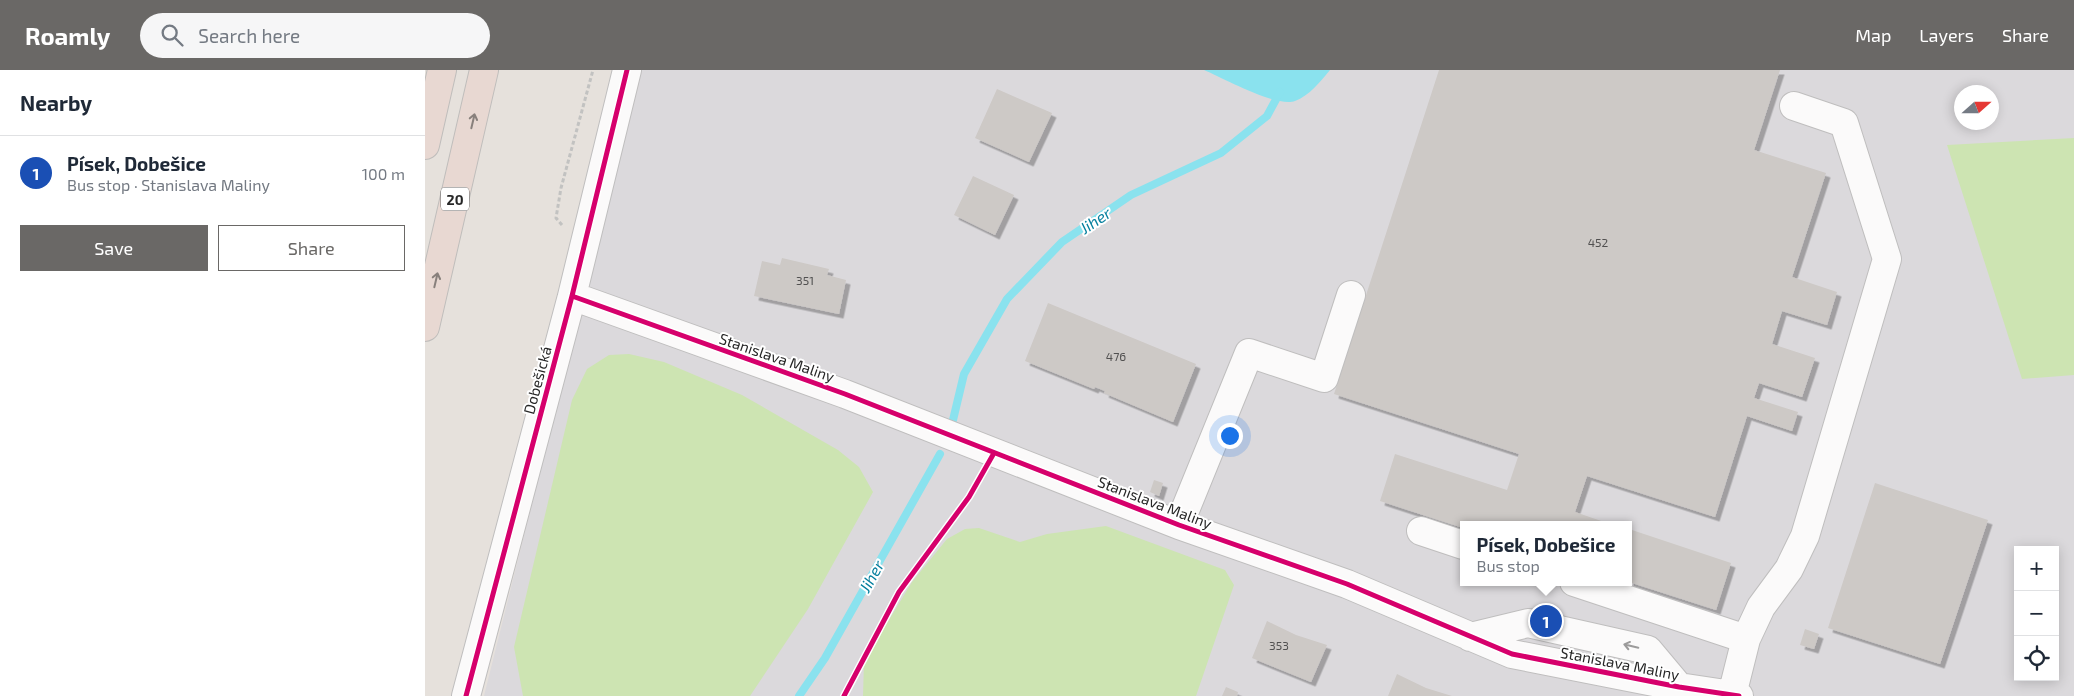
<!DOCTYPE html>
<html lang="en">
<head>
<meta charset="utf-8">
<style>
  body { margin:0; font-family:"Exo 2",sans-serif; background:#f6f6f7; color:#1f2937 }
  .controls { position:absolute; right:15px; bottom:15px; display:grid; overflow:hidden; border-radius:0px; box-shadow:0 2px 12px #0003 }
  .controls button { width:45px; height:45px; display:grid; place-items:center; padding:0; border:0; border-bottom:1px solid #e0e1e3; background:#fff; color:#1f2937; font:25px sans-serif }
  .compass { position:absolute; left:1529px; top:15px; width:45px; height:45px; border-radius:50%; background:#fff; box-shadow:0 2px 12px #0003; rotate:69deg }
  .you { position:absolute; left:804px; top:365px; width:18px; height:18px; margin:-12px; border:4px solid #fff; border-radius:50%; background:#1a73e8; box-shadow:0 0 0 8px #1a73e833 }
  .badge { display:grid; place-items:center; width:32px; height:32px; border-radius:50%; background:#6a6866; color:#fff; font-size:16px; font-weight:700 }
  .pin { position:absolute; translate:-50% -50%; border:2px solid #fff; box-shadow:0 1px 5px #0006 }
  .popup { position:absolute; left:1035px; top:451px; width:172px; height:65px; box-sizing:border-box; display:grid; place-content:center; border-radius:0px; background:#fff; filter:drop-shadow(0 1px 4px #0005); font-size:16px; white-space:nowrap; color:#747a83 }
  .popup b { font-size:19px; color:#1f2937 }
  .popup::after { content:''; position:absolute; left:50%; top:100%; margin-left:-10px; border:10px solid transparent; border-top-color:#fff }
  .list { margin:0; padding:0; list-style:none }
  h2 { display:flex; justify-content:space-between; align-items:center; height:65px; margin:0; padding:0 20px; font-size:21px }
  h2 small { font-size:16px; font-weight:400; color:#747a83 }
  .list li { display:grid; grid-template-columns:32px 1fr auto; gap:15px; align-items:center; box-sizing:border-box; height:75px; padding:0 20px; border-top:1px solid #e0e1e3 }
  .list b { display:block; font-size:19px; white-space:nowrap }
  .list p { margin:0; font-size:16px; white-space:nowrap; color:#747a83 }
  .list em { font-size:16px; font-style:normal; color:#747a83 }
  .actions { display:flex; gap:10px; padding:15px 20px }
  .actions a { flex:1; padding:11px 0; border:1px solid #6a6866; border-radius:0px; text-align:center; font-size:18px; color:#6a6866 }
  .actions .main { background:#6a6866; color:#fff }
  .icon { flex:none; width:28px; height:28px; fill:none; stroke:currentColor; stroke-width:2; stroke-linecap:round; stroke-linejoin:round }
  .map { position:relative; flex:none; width:1649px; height:626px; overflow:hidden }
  header { display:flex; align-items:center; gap:30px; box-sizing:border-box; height:70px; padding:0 25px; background:#6a6866; color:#fff }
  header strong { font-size:24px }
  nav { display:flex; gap:28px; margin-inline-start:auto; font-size:18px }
  .search { width:350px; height:45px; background:#f6f6f7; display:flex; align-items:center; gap:12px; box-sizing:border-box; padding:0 18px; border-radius:28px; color:#747a83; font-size:19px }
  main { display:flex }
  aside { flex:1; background:#fff }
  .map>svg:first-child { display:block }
</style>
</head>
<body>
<header>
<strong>Roamly</strong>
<div class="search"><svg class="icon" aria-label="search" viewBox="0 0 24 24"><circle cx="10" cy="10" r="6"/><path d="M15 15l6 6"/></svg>Search here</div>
<nav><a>Map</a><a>Layers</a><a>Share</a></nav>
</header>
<main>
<aside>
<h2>Nearby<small></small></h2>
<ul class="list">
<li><span class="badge" style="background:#1a4fb4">1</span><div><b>Písek, Dobešice</b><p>Bus stop · Stanislava Maliny</p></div><em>100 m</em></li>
</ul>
<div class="actions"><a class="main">Save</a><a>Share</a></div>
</aside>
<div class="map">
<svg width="1649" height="626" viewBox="0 0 1649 626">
  <defs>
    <filter id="shadow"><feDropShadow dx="4.5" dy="4.5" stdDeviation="0" flood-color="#0004"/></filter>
  </defs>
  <rect width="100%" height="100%" fill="#e6e1dc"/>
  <!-- industrial -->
  <path fill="#dbd9dc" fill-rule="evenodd" d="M215,0H1649V626H59ZM1536,22H1566V52H1536ZM1038,455H1204V512H1038ZM1593,480H1630V607H1593Z"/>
  <!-- green -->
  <path fill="#cde4b2" d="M1649,68V305L1597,309L1522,75Z
    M204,284L239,292L317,325L413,380L434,397L448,422L383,539L325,626H98L89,577L147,330L162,299L184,285Z
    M681,456L800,500L809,515L771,626H438L439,591L487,512L522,469L540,459L554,458L595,472L622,464Z"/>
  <!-- water -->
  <path fill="#8ae2ee" d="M779,0H905C896,11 884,26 870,31C852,38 798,8 779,0Z"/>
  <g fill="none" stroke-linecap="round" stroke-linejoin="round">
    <!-- stream -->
    <path stroke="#8ae2ee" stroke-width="8" d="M528,350L539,304L582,229L637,172L706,125L796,83L842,46L855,22
      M374,626L400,588L515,384"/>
  </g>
  <!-- building -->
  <path fill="#cdc9c6" filter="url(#shadow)" d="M1014,0H1355L1329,80L1401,103L1367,207L1412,222L1402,255L1357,241L1347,274L1390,288L1377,327L1334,313L1329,328L1373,342L1367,361L1322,346L1290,447L1162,406L1150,442L1188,455H1038V458L955,431L970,384L1082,420L1094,384L909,324Z
    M572,19L627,43L604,92L550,68Z
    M548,106L589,125L570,165L529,145Z
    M357,188L404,199L402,205L421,210L414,244L329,226L337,191L355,195Z
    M623,233L771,294L748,352L679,323L680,321L670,317L669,319L600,291Z
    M729,410L738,413L734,426L725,422Z
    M1450,413L1563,450L1515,594L1403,558Z
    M1204,459L1306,493L1291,540L1204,512Z
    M842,551L871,565L902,575L886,612L827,588Z
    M1380,559L1394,564L1389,579L1375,575Z
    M972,604L1001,618L1027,626H963Z
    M801,617L813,622L812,626H797Z"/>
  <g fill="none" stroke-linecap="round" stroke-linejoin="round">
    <defs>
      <path id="minor" d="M147,226L420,324L754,455L922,514L1087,584L1254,617L1314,626
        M754,455L824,283L899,308L926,225
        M996,461L1038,475
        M1149,512L1321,569
        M1045,567L1103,553L1223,580L1254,617
        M1307,625L1321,569L1336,537L1364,499L1380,466L1462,189L1419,53L1369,36
        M41,626L147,226L202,0"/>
      <path id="highway" d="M0,75L17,0
        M0,257L59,0"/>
    </defs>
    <!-- minor casing -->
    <use href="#minor" stroke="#bfbebe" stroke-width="30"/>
    <!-- highway casing -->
    <use href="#highway" stroke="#bfbdbb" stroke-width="30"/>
    <!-- path -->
    <path stroke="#c2c2c1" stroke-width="3" stroke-dasharray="4 2.5" stroke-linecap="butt" d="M137,155L131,148L136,118L168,0"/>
    <!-- minor -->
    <use href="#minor" stroke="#fbfafa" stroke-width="28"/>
    <!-- highway -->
    <use href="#highway" stroke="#e8d8d2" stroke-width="28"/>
    <defs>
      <path id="cycleway" d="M147,226L420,324L754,455L922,514L1087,584L1254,617L1314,626
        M41,626L147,226L202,0
        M419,626L474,522L544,427L569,383"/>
    </defs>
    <!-- cycleway casing -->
    <use href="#cycleway" stroke="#fff" stroke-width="8"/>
    <!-- cycleway -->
    <use href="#cycleway" stroke="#d6006c" stroke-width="5"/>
  </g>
  <!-- one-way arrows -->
  <defs><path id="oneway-shaft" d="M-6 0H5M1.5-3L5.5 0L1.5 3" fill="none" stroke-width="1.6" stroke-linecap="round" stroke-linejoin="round" transform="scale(1.25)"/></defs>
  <g stroke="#88807c">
    <use href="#oneway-shaft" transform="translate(48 51) rotate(-77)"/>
    <use href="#oneway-shaft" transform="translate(11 210) rotate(-77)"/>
  </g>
  <use stroke="#9c9b9b" href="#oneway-shaft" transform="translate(1206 576) rotate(-167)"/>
  <g text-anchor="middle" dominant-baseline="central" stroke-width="4" stroke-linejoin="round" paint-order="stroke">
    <!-- number labels -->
    <g font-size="12" fill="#515050">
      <text x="1173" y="172">452</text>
      <text x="380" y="210">351</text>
      <text x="691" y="286">476</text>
      <text x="854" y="575">353</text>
    </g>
    <!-- shield labels -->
    <rect fill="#fff" stroke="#686868" stroke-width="1" x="16" y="117.5" width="28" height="23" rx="4"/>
    <g font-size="14" font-weight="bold" fill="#272727">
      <text x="30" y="129">20</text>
    </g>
    <!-- street labels -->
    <g font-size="15" fill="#272727" stroke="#fff">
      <text transform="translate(352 287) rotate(19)">Stanislava Maliny</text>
      <text transform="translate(112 310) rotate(-75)">Dobešická</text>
      <text transform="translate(730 432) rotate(21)">Stanislava Maliny</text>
      <text transform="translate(1195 593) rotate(11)">Stanislava Maliny</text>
    </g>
    <!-- water labels -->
    <g font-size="16" font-style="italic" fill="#057f9e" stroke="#fff">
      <text transform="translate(670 150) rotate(-34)">Jiher</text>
      <text transform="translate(446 506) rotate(-61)">Jiher</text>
    </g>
  </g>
</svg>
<div class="controls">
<button>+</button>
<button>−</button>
<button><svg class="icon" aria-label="locate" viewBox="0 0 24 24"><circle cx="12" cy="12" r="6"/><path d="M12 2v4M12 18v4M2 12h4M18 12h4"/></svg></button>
</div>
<svg class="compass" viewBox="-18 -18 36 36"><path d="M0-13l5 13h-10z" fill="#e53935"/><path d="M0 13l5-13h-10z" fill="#747a83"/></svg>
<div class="you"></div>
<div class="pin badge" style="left:1121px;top:551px;background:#1a4fb4">1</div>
<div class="popup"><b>Písek, Dobešice</b>Bus stop</div>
</div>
</main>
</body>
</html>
